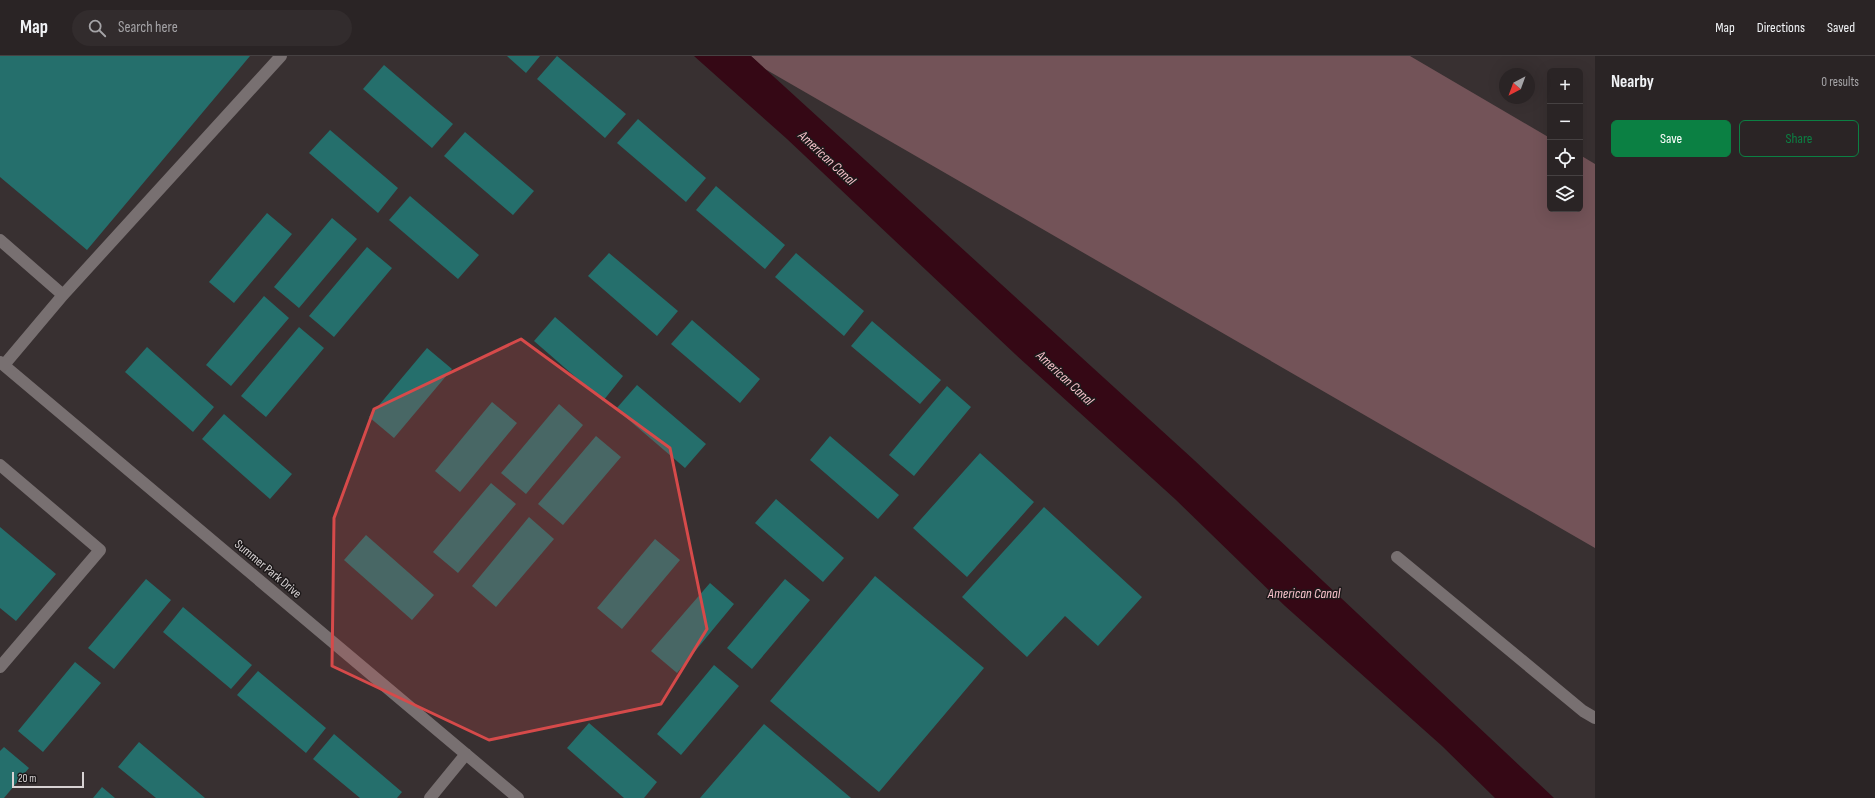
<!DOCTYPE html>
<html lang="en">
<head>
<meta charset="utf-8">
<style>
  body { margin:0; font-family:"Sofia Sans Condensed",sans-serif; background:#322c2d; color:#f1f3f6 }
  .controls { position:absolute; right:12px; top:12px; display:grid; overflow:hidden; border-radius:6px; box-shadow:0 4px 16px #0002 }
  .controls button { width:36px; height:36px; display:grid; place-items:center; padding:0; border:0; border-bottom:1px solid #464142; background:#2a2425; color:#f1f3f6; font:20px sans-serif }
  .compass { position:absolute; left:1499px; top:12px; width:36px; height:36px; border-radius:50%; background:#2a2425; box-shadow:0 4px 16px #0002; rotate:221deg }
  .scale { position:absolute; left:12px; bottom:10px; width:72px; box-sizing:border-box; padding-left:4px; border:2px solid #d7d2d3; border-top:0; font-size:11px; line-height:14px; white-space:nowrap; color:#d7d2d3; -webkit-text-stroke:3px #1d191a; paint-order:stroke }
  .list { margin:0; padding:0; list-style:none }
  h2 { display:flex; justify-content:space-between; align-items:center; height:52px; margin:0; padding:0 16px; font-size:17px }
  h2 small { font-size:13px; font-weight:400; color:#a5a4a7 }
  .actions { display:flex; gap:8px; padding:12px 16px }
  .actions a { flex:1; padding:9px 0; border:1px solid #0b8043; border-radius:6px; text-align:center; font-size:14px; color:#0b8043 }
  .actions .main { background:#0b8043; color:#fff }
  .icon { flex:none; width:22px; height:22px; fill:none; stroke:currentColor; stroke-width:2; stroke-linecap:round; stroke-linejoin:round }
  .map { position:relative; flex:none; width:1595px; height:742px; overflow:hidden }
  header { display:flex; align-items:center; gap:24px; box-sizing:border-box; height:56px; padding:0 20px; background:#2a2425; border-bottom:1px solid #464142 }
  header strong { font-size:19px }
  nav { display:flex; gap:22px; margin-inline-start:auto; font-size:14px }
  .search { width:280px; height:36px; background:#322c2d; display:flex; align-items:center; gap:10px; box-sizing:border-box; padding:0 14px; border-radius:22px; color:#a5a4a7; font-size:15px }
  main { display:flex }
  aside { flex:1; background:#2a2425 }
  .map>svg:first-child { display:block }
</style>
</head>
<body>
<header>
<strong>Map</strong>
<div class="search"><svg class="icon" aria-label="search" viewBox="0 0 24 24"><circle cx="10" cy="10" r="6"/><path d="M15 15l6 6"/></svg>Search here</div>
<nav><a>Map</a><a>Directions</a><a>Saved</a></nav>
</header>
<main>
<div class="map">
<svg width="1595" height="742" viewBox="0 0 1595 742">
  <rect width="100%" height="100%" fill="#383031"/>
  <!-- green -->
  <path fill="#735358" d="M751,0H1410L1550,82V153H1580V99L1595,108V492L765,13Z"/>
  <!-- water -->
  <path fill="#350815" d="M694,0H751L1194,404L1554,742H1495L1442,690L1285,550L1175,443L1015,298L787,83Z"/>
  <!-- building -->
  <path fill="#256f6c" d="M0,0H250L87,194L0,121Z
    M507,0H540L526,17Z
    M557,0L626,58L605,82L537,23Z
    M384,9L453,68L432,92L363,33Z
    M638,63L706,122L686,146L617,87Z
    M330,74L398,132L378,157L309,97Z
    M465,76L534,135L513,159L444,100Z
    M716,130L785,189L765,213L696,154Z
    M410,140L479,199L458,223L389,164Z
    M267,157L292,178L234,247L209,226Z
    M332,162L357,183L299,252L274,231Z
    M367,191L392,212L334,281L309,260Z
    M609,197L678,255L657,280L588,220Z
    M796,197L864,255L844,280L775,221Z
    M264,240L289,262L231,330L206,309Z
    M555,261L623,320L603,345L534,285Z
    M692,264L760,323L740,347L671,288Z
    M872,265L941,324L920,348L851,290Z
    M299,271L324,292L266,361L241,340Z
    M147,291L214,351L193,376L125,316Z
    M427,292L452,313L394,382L369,361Z
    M637,329L706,388L685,412L616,353Z
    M947,330L971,351L914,420L889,399Z
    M492,346L517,367L460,436L435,415Z
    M559,348L583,369L526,438L501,417Z
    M224,358L292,418L270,443L202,383Z
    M596,380L621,401L563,469L538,448Z
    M830,380L899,439L878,463L810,404Z
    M980,397L1034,446L967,521L913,472Z
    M491,427L516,448L458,517L433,496Z
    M776,443L844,502L823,526L755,467Z
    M1044,451L1142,541L1098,590L1065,560L1027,601L962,541Z
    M529,461L554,483L496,551L472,530Z
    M0,471L56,518L16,565L0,552Z
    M366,479L434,539L412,564L344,504Z
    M655,483L680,504L622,573L597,552Z
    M875,520L984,612L879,736L770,645Z
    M146,523L171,544L114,613L88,592Z
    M785,523L810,544L752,613L727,592Z
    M710,527L734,548L677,617L651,595Z
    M183,551L252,609L231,633L163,576Z
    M75,606L101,627L43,696L18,675Z
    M714,609L739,630L681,699L657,678Z
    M258,615L326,672L306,697L237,639Z
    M589,667L657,726L644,742H624L567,692Z
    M764,668L851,742H700Z
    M334,678L402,736L397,742H360L313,703Z
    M139,686L205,742H156L118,711Z
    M4,691L29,712L4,742H0V695Z
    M102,731L115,742H93Z"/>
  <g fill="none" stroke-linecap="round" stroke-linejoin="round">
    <!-- minor -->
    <path stroke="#787071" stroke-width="12" d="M0,184L63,239
      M0,306L518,742
      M4,309L63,239L281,0
      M0,409L100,494L0,611
      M1397,501L1583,655L1595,662
      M430,742L466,698"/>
  </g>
  <!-- marked area -->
  <path fill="#d64a4a" fill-opacity="0.2" stroke="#d64a4a" stroke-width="3" stroke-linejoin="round" d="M521,283L670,392L707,573L661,648L489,684L332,610L334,462L374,353Z"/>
  <g text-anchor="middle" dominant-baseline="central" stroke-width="3" stroke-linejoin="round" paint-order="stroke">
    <!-- street labels -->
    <g font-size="13" fill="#d7d2d3" stroke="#1d191a">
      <text transform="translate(268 513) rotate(40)">Summer Park Drive</text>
    </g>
    <!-- water labels -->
    <g font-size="14" font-style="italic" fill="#f7c2cb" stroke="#1d191a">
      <text transform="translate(827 102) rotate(43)">American Canal</text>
      <text transform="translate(1065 322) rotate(43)">American Canal</text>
      <text x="1304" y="537">American Canal</text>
    </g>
  </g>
</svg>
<div class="controls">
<button>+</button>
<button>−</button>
<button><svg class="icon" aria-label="locate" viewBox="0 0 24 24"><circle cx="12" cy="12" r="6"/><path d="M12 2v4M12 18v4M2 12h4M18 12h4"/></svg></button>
<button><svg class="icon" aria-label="layers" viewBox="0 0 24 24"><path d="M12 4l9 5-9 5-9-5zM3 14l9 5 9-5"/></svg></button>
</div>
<svg class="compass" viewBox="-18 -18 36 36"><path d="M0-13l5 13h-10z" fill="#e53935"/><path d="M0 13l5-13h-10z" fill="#a5a4a7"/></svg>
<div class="scale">20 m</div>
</div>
<aside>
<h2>Nearby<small>0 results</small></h2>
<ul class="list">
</ul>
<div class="actions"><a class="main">Save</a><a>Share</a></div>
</aside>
</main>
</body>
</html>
